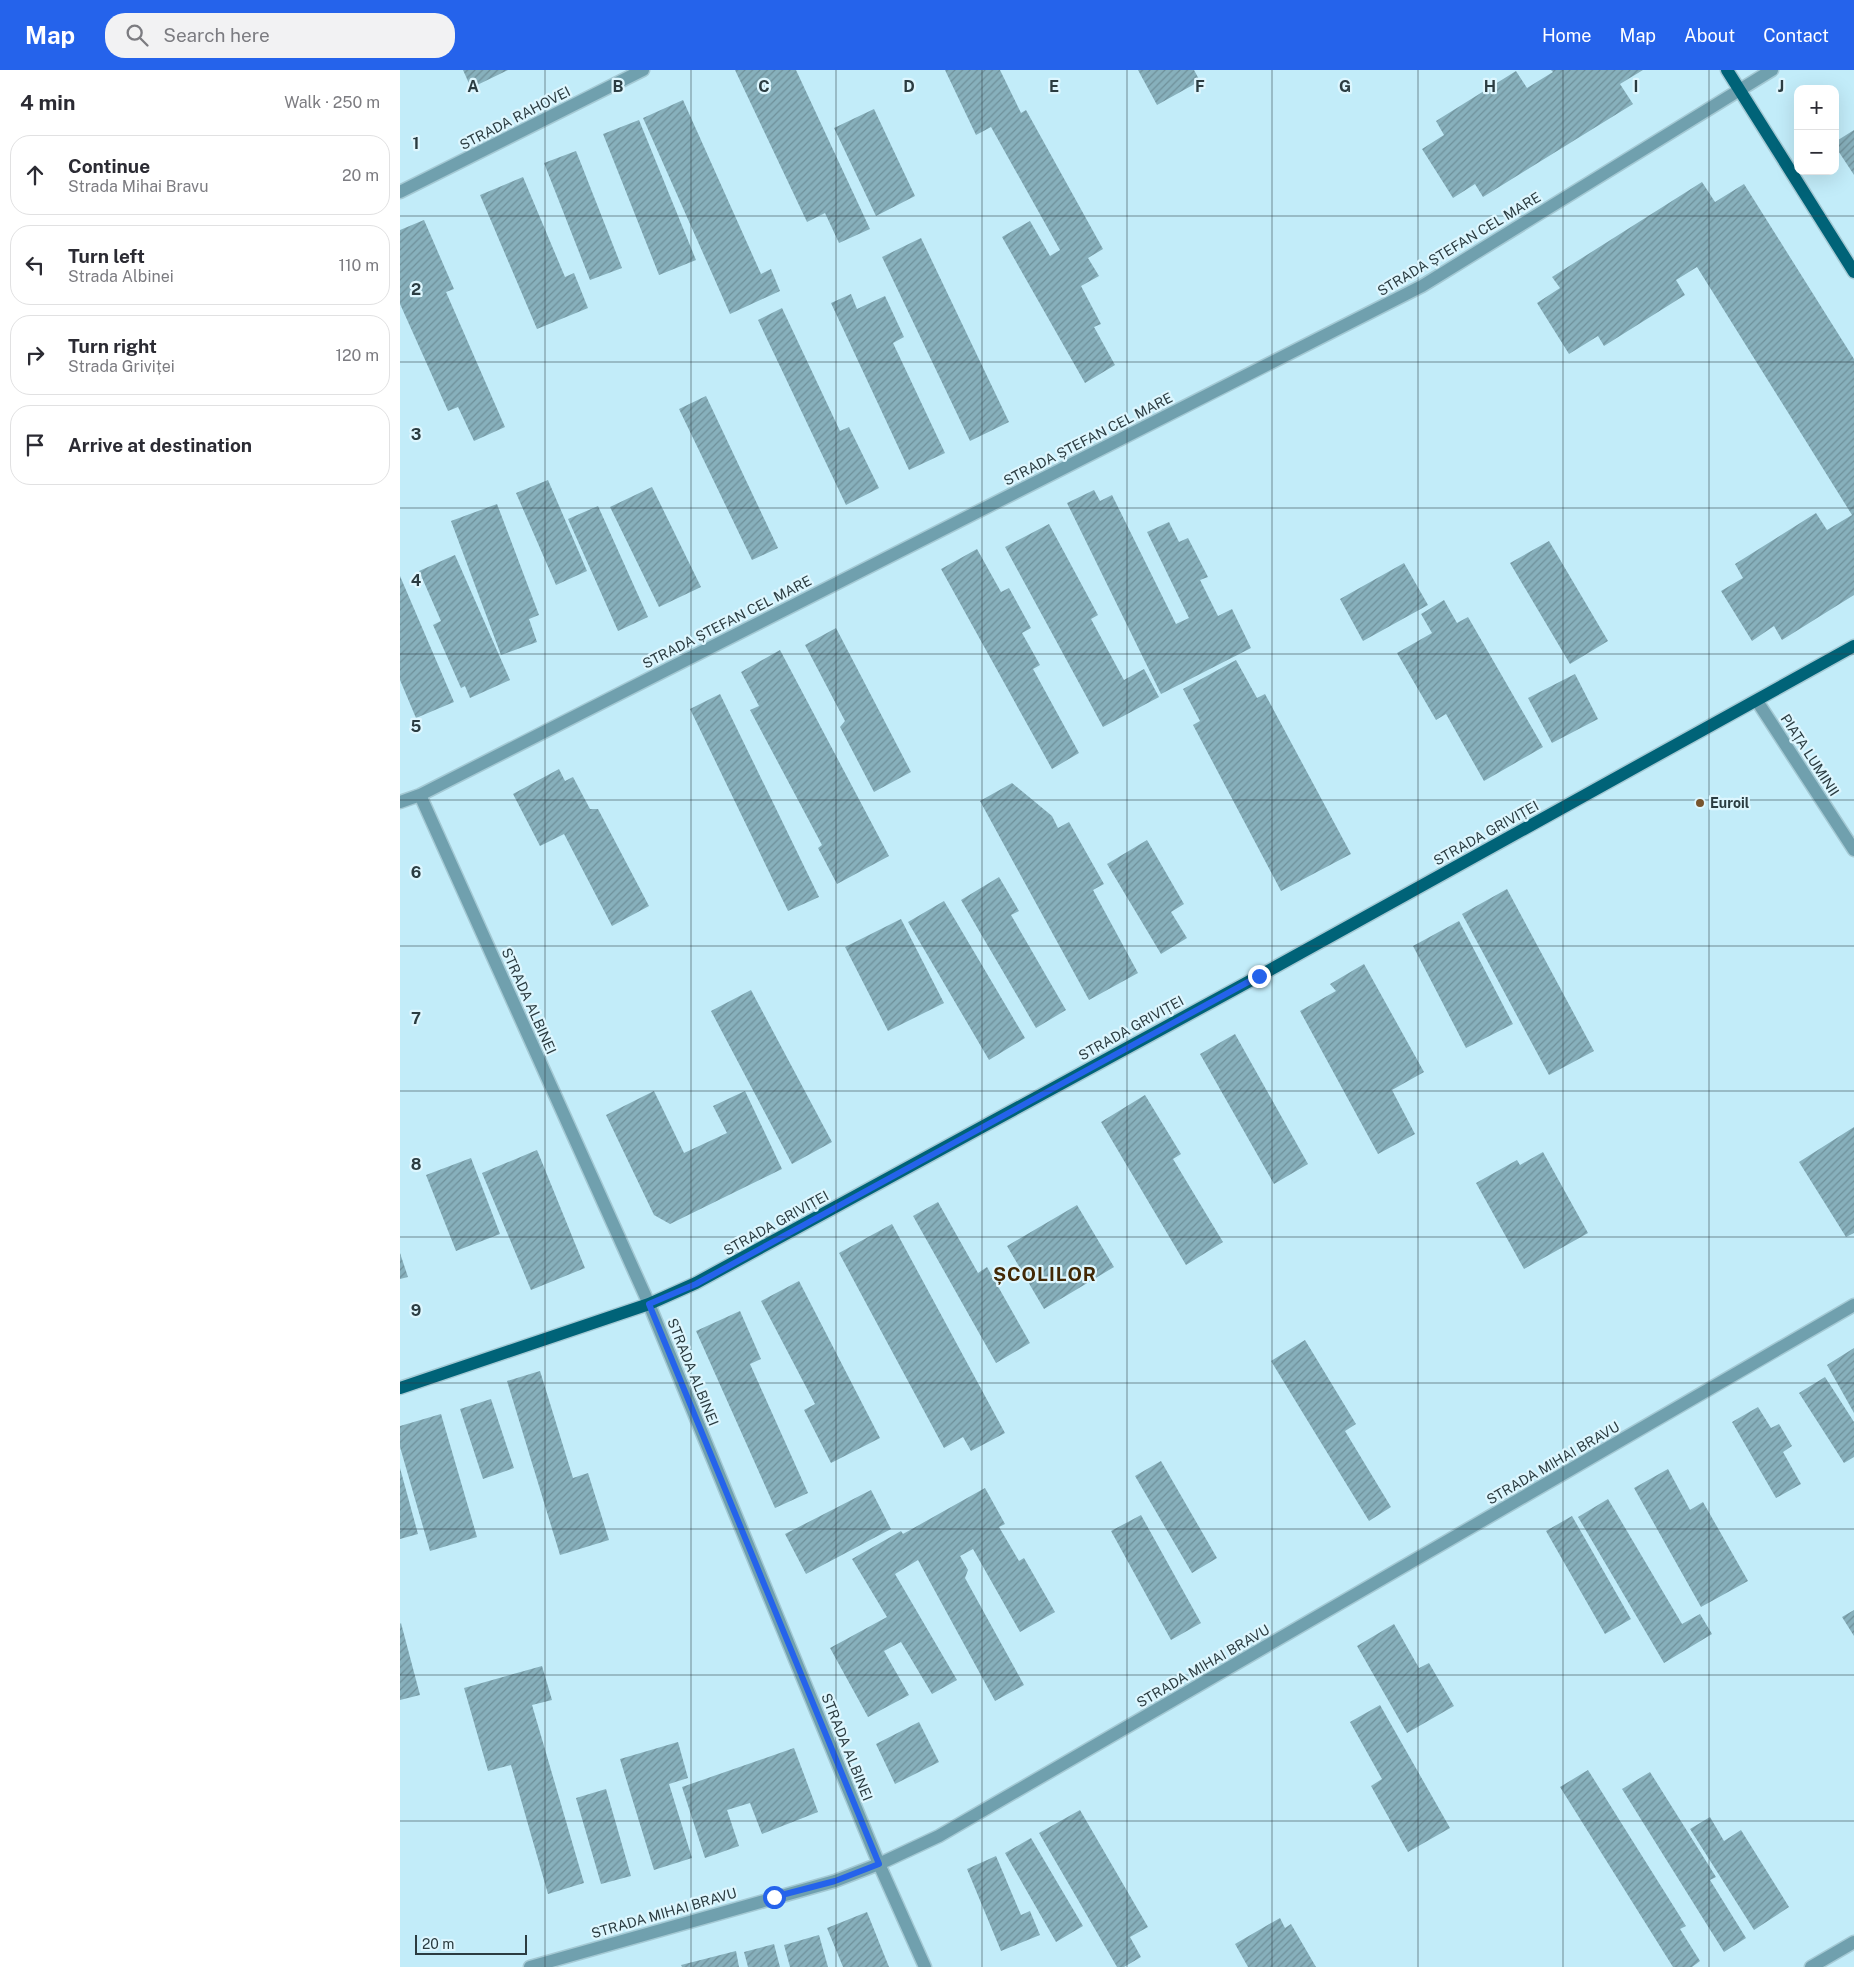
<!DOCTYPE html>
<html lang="en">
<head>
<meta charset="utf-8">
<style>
  body { margin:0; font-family:"Public Sans",sans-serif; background:#f2f2f3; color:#2b2b33 }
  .controls { position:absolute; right:15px; top:15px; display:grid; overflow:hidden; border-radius:10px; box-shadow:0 5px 20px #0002 }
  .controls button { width:45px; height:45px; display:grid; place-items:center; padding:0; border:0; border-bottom:1px solid #e1e1e2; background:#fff; color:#2b2b33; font:25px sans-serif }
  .scale { position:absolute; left:15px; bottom:12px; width:112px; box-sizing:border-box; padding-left:5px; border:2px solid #2b3c41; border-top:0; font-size:14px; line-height:18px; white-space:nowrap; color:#2b3c41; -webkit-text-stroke:4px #ddf6fe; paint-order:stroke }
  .stop { position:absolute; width:15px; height:15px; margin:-11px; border:4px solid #2563eb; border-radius:50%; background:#fff }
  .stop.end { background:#2563eb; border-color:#fff; box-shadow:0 1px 5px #0008 }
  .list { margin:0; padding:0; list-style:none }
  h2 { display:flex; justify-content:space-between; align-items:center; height:65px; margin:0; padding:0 20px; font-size:21px }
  h2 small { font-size:16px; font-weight:400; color:#7c7c81 }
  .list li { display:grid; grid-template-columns:32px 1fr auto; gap:15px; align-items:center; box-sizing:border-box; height:80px; margin:0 10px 10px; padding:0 10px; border:1px solid #e1e1e2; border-radius:20px }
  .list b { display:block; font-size:19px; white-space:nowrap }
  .list p { margin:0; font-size:16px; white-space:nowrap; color:#7c7c81 }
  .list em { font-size:16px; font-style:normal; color:#7c7c81 }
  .icon { flex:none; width:28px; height:28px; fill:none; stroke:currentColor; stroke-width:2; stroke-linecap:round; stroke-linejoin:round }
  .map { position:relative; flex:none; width:1454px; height:1897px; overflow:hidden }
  header { display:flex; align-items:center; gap:30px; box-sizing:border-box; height:70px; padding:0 25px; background:#2563eb; color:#fff }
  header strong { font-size:24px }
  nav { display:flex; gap:28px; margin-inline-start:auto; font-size:18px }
  .search { width:350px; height:45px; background:#f2f2f3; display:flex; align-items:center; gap:12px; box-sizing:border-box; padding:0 18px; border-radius:20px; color:#7c7c81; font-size:19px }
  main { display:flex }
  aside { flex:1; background:#fff }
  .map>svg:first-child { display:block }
</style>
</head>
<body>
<header>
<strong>Map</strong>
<div class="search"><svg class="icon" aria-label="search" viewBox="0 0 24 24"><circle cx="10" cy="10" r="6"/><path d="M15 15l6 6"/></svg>Search here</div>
<nav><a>Home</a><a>Map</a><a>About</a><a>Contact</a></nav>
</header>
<main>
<aside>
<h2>4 min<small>Walk · 250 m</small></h2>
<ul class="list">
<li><svg class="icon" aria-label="ahead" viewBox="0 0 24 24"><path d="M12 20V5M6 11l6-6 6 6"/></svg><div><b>Continue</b><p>Strada Mihai Bravu</p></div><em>20 m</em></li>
<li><svg class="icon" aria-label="left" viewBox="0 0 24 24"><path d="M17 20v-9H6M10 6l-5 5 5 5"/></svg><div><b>Turn left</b><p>Strada Albinei</p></div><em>110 m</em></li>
<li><svg class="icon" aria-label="right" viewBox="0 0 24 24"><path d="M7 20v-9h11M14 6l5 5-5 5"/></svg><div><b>Turn right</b><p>Strada Griviței</p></div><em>120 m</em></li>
<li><svg class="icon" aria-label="arrive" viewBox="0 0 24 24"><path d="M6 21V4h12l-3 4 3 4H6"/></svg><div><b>Arrive at destination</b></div></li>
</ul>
</aside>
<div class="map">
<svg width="1454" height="1897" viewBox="0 0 1454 1897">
  <defs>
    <pattern id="building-hatch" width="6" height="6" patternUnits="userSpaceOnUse" patternTransform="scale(1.25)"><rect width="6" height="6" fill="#87b0bc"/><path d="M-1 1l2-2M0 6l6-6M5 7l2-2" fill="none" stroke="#6f909a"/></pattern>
  </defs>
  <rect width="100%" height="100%" fill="#c2ecf9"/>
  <!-- building -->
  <path fill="url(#building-hatch)" d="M63,0H108L71,18Z
    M335,0H396L470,159L439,173L425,143L407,152Z
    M545,0H600L621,43L626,40L703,179L688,188L699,206L681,216L701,254L694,257L715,295L685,313L602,167L630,151L650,186L660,180L591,57L576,65Z
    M738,0H794L800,11L757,35Z
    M1151,0H1243L1220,14L1233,34L1083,127L1075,114L1053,128L1022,79L1044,65L1036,51L1116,1L1127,18L1153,2Z
    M283,30L361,204L371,199L380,221L330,244L243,48Z
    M474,39L515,126L476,146L434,58Z
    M239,50L296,190L259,205L203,64Z
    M1454,60V105L1435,76V72Z
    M176,81L222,198L190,210L144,93Z
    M123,107L165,207L174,203L188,238L137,259L80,125Z
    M1302,112L1315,132L1344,114L1454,289V525L1382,570L1374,556L1352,571L1321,521L1343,508L1335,494L1416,443L1427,460L1452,445L1297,197L1276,210L1285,225L1204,276L1198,266L1169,284L1137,233L1160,218L1152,207Z
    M24,150L54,219L46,222L105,357L74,371L58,337L48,341L0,234V160Z
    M521,168L609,352L570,371L482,187Z
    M451,224L457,239L485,226L504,267L493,273L545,383L509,400L431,233Z
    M382,238L440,361L449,357L479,418L446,435L358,250Z
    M306,326L378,478L352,490L279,339Z
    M148,410L187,501L156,515L116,423Z
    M252,417L301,517L259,537L210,437Z
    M694,420L700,431L712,425L776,554L789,548L747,462L769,452L779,472L788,468L808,507L800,510L818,546L832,539L851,578L761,624L667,433Z
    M97,434L139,545L129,549L137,572L101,585L51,451Z
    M198,436L248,547L218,561L168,449Z
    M649,454L698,545L691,549L724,610L744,599L759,627L703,657L605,477Z
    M1149,471L1208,571L1170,594L1110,493Z
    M577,479L601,522L609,518L631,558L622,563L640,595L633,599L679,683L652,699L541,499Z
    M55,485L110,610L70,628L65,616L61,618L33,555L41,551L19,501Z
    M1004,493L1028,535L963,571L940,529Z
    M0,506L54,632L16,648L0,610Z
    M1044,530L1057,553L1068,547L1143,677L1084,711L1046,644L1036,650L997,583L1032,563L1021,544Z
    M436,558L511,702L474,722L440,657L445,651L405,575Z
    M380,580L489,786L437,814L418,778L422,775L350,640L359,636L341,602Z
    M836,590L857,628L865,624L951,784L881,821L793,655L800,651L783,619Z
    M1175,604L1198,649L1152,673L1128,628Z
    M320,624L419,827L388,841L290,639Z
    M159,699L165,711L173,707L190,739H198L249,836L212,856L164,764L140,776L113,724Z
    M612,713L652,746L658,758L669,752L704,814L693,820L738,903L689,930L580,731Z
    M747,770L784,834L771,842L787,868L761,884L707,794Z
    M599,807L619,841L611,845L666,940L636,958L561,830Z
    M1107,819L1194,981L1149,1005L1062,844Z
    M544,831L625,968L589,990L508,852Z
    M501,849L544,933L488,961L445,877Z
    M1059,851L1113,954L1066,978L1013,876Z
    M964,894L1024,1002L992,1020L1015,1064L978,1084L900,941L936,921L930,914Z
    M351,920L432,1072L392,1094L311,941Z
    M835,964L908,1094L874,1114L800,984Z
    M254,1021L284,1083L327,1063L313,1036L345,1021L382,1099L270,1154L254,1145L206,1045Z
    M745,1025L781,1084L773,1089L823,1172L786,1195L701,1052Z
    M1454,1057V1163L1446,1167L1399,1092Z
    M137,1080L185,1198L131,1220L82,1103Z
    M1143,1082L1188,1163L1124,1199L1076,1113L1117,1090L1120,1095Z
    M71,1088L100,1164L56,1181L26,1105Z
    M538,1132L578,1203L587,1197L630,1273L596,1293L513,1146Z
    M677,1135L714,1197L644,1239L607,1176Z
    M492,1154L605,1363L571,1381L563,1367L544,1378L439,1183Z
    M0,1183L8,1207L0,1209Z
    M399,1211L480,1368L431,1393L404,1340L415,1334L361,1231Z
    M340,1241L361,1289L350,1294L408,1423L375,1438L296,1261Z
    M905,1270L956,1354L945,1361L991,1437L969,1451L871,1291Z
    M1454,1278V1343L1427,1295Z
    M140,1301L173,1408L188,1403L209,1470L160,1485L107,1311Z
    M1425,1307L1454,1352V1387L1444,1393L1399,1323Z
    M91,1329L114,1398L83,1409L60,1339Z
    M1358,1337L1371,1358L1379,1354L1392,1376L1383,1382L1401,1414L1376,1428L1332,1352Z
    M41,1344L77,1467L30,1481L0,1377V1356Z
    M761,1391L817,1488L792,1503L735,1406Z
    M0,1398L18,1464L0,1469Z
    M1268,1399L1290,1440L1303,1432L1348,1511L1301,1537L1234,1418Z
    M585,1418L605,1454L599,1457L619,1491L624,1488L655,1542L620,1562L573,1479L560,1486L568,1500L565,1508L624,1615L595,1631L518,1490L495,1504L557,1610L532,1624L501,1572L484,1581L509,1625L468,1647L430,1578L487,1547L452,1489L501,1461L503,1464Z
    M471,1420L491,1459L406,1504L385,1464Z
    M1208,1429L1282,1554L1300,1544L1312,1564L1264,1593L1178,1447Z
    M741,1445L801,1553L771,1570L711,1461Z
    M1172,1446L1231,1549L1205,1564L1146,1461Z
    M1454,1540V1566L1442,1547Z
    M1,1553L20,1625L0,1630V1554Z
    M994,1554L1019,1598L1029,1593L1054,1636L1007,1663L957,1576Z
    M142,1596L152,1630L132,1635L184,1813L148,1824L111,1695L88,1701L64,1618Z
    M980,1635L1050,1758L1008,1782L971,1716L982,1709L950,1652Z
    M519,1652L539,1692L495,1714L476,1674Z
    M278,1672L288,1708L269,1714L292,1788L254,1800L220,1689Z
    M394,1678L418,1742L362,1764L350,1733L327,1740L339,1776L305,1788L282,1717Z
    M1188,1700L1286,1856L1280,1859L1300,1891L1292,1897H1273L1160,1717Z
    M1250,1702L1316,1807L1310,1810L1346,1868L1324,1882L1222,1719Z
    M206,1719L231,1806L201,1814L176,1728Z
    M680,1740L748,1857L730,1867L741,1887L724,1897H717L639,1763Z
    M1310,1747L1324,1771L1341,1760L1389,1837L1354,1860L1290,1759Z
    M631,1768L683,1856L656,1872L605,1783Z
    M596,1786L621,1845L630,1841L640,1865L601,1881L567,1799Z
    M467,1842L489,1897H443L427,1858Z
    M880,1848L885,1858L891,1854L916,1897H848L835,1874Z
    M419,1865L428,1897H390L384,1875Z
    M374,1874L380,1897H348L344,1882Z
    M336,1881L339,1897H282L281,1895Z"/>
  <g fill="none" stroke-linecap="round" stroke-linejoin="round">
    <defs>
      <path id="minor" d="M0,122L243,0
        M1357,631L1454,780
        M20,725L249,1234L479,1794L525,1897
        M0,732L20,725L1022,216L1372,0
        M130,1897L435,1811L479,1794L539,1766L1454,1235
        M1411,1897L1454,1872"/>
      <path id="major" d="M1327,0L1454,202
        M0,1318L249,1234L296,1213L859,906L1454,576"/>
    </defs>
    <!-- minor casing -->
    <use href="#minor" stroke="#a4c9d4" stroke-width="15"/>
    <!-- major casing -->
    <use href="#major" stroke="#a4c9d4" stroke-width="15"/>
    <!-- minor -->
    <use href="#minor" stroke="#70a0ae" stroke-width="12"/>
    <!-- major -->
    <use href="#major" stroke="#006378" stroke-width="12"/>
  </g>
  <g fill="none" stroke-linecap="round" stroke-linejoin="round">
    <!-- route -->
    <path stroke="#2563eb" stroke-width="6" d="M374,1827L435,1811L479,1794L249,1234L296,1214L859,906"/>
  </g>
  <!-- grid -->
  <path fill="none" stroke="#2b3c41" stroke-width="1" stroke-opacity="0.55" d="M145,0V1897M291,0V1897M436,0V1897M582,0V1897M727,0V1897M872,0V1897M1018,0V1897M1163,0V1897M1309,0V1897M0,146H1454M0,292H1454M0,438H1454M0,584H1454M0,730H1454M0,876H1454M0,1021H1454M0,1167H1454M0,1313H1454M0,1459H1454M0,1605H1454M0,1751H1454"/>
  <!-- markers -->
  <circle fill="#78552e" stroke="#ddf6fe" stroke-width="2" cx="1300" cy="733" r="5"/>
  <g text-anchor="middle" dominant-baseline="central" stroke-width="4.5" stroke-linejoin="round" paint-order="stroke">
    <!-- street labels -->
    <g font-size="14" fill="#2b3c41" stroke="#ddf6fe">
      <text transform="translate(115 48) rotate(-27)">STRADA RAHOVEI</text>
      <text transform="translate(1059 174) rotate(-31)">STRADA ȘTEFAN CEL MARE</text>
      <text transform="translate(688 369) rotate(-27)">STRADA ȘTEFAN CEL MARE</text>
      <text transform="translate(327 552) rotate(-27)">STRADA ȘTEFAN CEL MARE</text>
      <text transform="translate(1410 685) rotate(57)">PIAȚA LUMINII</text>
      <text transform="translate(1086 763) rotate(-29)">STRADA GRIVIȚEI</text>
      <text transform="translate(129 931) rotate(66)">STRADA ALBINEI</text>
      <text transform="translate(731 958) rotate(-29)">STRADA GRIVIȚEI</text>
      <text transform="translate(376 1153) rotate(-29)">STRADA GRIVIȚEI</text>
      <text transform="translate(293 1302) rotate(68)">STRADA ALBINEI</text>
      <text transform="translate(1153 1393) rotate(-30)">STRADA MIHAI BRAVU</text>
      <text transform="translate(803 1596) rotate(-30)">STRADA MIHAI BRAVU</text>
      <text transform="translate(447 1677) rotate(68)">STRADA ALBINEI</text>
      <text transform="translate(264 1843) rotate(-16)">STRADA MIHAI BRAVU</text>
    </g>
    <!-- poi labels -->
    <g font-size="14" font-weight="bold" fill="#2b3c41" stroke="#ddf6fe" text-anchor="start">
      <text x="1310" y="733">Euroil</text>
    </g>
    <!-- district labels -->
    <g font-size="19" font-weight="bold" letter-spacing="1" fill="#422806" stroke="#ddf6fe">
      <text x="645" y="1204">ȘCOLILOR</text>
    </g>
  </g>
  <g font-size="16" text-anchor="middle" font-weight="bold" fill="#2b3c41" stroke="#ddf6fe" stroke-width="4.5" stroke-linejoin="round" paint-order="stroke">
    <text x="73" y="22">A</text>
    <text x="218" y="22">B</text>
    <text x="364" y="22">C</text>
    <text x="509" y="22">D</text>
    <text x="654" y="22">E</text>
    <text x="800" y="22">F</text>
    <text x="945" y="22">G</text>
    <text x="1090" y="22">H</text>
    <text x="1236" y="22">I</text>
    <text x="1381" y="22">J</text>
    <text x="16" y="79">1</text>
    <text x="16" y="225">2</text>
    <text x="16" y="370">3</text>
    <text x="16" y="516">4</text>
    <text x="16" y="662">5</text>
    <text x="16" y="808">6</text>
    <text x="16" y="954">7</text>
    <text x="16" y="1100">8</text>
    <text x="16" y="1246">9</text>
  </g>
</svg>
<div class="controls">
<button>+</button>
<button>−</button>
</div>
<div class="scale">20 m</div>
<div class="stop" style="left:374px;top:1827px"></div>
<div class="stop end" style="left:859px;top:906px"></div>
</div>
</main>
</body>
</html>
